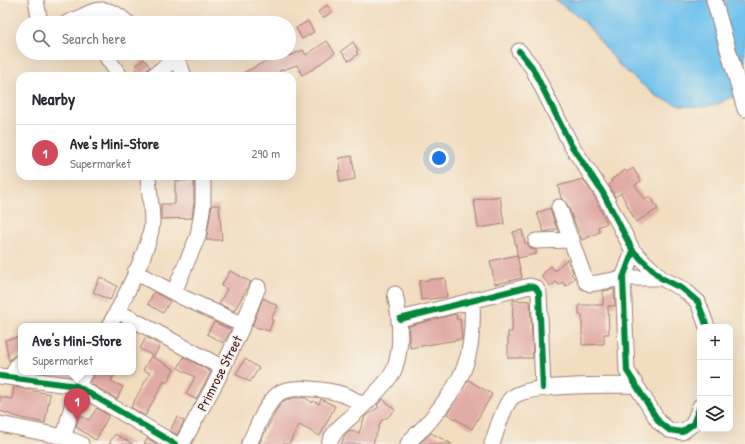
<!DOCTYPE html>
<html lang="en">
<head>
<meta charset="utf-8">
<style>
  body { margin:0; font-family:"Patrick Hand",sans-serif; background:#f7f7f7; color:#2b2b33 }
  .controls { position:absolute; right:12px; bottom:12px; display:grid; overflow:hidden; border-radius:8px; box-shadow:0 4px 16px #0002 }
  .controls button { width:36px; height:36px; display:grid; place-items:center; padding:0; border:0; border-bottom:1px solid #e1e1e2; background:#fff; color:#2b2b33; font:20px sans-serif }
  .you { position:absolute; left:439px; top:158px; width:14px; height:14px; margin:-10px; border:3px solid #fff; border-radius:50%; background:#1a73e8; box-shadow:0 0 0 6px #1a73e833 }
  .badge { display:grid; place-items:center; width:26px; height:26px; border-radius:50%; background:#d1495b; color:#fff; font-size:13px; font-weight:700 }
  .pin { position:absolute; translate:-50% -33px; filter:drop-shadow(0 1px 2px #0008) }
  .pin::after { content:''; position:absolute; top:21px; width:14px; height:12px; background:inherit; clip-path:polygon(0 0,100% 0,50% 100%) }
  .popup { position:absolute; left:18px; top:323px; width:118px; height:52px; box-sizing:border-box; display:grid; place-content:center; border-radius:8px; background:#fff; filter:drop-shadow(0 1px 3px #0005); font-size:13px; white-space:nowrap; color:#7c7c81 }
  .popup b { font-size:15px; color:#2b2b33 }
  .popup::after { content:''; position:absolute; left:50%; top:100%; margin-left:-8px; border:8px solid transparent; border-top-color:#fff }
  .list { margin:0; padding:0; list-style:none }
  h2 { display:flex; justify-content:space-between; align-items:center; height:52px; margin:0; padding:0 16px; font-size:17px }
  h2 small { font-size:13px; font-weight:400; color:#7c7c81 }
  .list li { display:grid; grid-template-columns:26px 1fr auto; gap:12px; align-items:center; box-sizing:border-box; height:56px; padding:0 16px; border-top:1px solid #e1e1e2 }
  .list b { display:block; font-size:15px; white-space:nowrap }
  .list p { margin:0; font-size:13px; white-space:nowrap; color:#7c7c81 }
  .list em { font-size:13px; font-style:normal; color:#7c7c81 }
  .icon { flex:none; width:22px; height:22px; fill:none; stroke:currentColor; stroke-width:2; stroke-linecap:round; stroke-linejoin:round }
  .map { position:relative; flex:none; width:745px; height:444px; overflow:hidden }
  .search { position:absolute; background:#fff; box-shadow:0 4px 16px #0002; left:16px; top:16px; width:280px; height:44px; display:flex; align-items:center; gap:10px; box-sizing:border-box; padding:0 14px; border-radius:22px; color:#7c7c81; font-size:15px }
  .panel { position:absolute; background:#fff; box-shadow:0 4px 16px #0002; left:16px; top:72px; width:280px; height:108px; border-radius:12px }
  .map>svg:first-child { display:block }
</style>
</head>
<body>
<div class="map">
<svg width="745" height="444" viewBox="0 0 745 444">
  <rect width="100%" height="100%" fill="#f7f3e8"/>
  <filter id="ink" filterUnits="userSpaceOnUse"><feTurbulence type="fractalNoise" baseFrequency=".025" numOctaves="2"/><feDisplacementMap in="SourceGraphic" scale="8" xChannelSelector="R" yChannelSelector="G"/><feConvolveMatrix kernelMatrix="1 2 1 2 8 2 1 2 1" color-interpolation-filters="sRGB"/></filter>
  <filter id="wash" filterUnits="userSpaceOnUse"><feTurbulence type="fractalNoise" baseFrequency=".012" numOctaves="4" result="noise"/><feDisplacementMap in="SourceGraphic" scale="16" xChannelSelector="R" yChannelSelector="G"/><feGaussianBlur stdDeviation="0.9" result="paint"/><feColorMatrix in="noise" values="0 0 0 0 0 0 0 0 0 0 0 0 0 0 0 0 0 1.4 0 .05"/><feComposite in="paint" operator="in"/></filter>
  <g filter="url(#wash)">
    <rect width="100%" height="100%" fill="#f2ddbf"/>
    <!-- water -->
    <path fill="#71c2ed" stroke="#5e708c" d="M555,0H745V95L728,98L719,104L703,107L681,106L656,96L620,66L584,21Z"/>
    <g id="blocks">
      <!-- building -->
      <path fill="#e1aba5" d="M327,5L332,12L323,18L318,12Z
        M308,21L314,32L302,39L296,28Z
        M327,41L335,53L313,69L302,75L297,65L279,71L282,76H237L276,56L275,53H287L289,56L303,50L306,55Z
        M353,42L358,50L356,52L358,54L349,61L341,51Z
        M144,59L150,67L145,72L144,76H142L135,67Z
        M352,156L355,179L340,182L338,171L341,170L339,158Z
        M633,168L641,181L635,185L645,199L650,196L658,209L636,222L621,193L615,197L609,185L612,182L611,180L625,170L627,172Z
        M583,179L595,198L607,223L598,227L600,232L582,240L567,204L561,198L558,186Z
        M194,180V203L192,218L161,219V204H175V181Z
        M500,196L504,224L478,228L474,200Z
        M212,205H219L222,240H206Z
        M550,208L557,229L544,232L537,213Z
        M522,230L525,243H527L531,249L536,250V254L518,258L513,232Z
        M517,255L522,278L495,284L490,261Z
        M567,259L573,272L571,274L575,278L566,286L562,282L559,285L556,282L551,286L541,276L551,266L555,271Z
        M230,271L251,282L234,311L219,304L227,289L221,286Z
        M100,277L117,286L110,300L93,292Z
        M445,278L447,297L421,300L419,281Z
        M614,289L615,306H608L609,334H604V344L582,345V315H579V305H603V291Z
        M154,292L170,301L163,313L148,304Z
        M263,298L278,306L271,319L273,320L269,331L252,326Z
        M513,300L530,301L533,358H508V332H512Z
        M456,314L457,320L460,319L462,339L410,348L408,326Z
        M214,322L231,330L223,343L207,334Z
        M21,337V353L13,357L9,361L5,340Z
        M146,337L160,345L154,356L140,349Z
        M151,356L174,369L167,383L164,381L145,416L131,407L150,373L143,370Z
        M184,357L211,372L196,399L186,394L195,377L178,368Z
        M245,359L259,368L250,382L236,374Z
        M96,372H115L111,381L123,387L117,399L90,383Z
        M468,380L492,394L472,429L447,414Z
        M14,387L50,394L45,423L21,418L0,411V397L12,399Z
        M293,398H306L312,403L313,401L319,404L321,399L335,406L320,436L299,425L289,444H259L277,409L283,401Z
        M383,399L395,410L388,417L381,421L373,444H341L345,435L350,430L359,433L365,416L379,407L377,405Z
        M97,408L109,415L96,440L76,427L79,415L89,420Z
        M177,417L184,421L177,435L170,431Z
        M431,433L452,444H419Z
        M115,434L133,444H109Z
        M148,438L157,444H144Z"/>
    </g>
  </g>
  <g filter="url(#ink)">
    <use href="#blocks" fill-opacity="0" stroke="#9e7e75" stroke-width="1"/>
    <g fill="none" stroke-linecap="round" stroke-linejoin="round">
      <defs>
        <path id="minor" d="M36,0L40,23
          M714,0L745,109
          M67,23C95,12 102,0 128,23
          M519,51L532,67L571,145L603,193L633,251L661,278L683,289L698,302L707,327
          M104,53L120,76
          M175,53L184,76
          M153,76L183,53
          M559,207L586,282L591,284L623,278H661
          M536,241L572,240
          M633,251L623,278L627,371L659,422L669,430L682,432L693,424L700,406
          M135,272L182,297L243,325
          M174,292L198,236L203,204V176
          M117,311L223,368
          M400,319L530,286L536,288L539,293L543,388
          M109,326C121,306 152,244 152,222C152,207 149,191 148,176
          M0,376L77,386L175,444
          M11,377L18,364L21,362
          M0,424L64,437L81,444
          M64,437L77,386L85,372
          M182,444L216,382L243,325L258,287
          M249,444C257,428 265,405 278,394C290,384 331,390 344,395C351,397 357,402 363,405
          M329,444C333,431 342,425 352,416C363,406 388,383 394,370C403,347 400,318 395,294
          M408,444C413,436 421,431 427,424C464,380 475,358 472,300
          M492,444C497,430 501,413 509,401C520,382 611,386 635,385"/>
      </defs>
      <!-- minor casing -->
      <use href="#minor" stroke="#9e7e75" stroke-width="17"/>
      <!-- minor -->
      <use href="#minor" stroke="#fff" stroke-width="15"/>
      <defs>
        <path id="cycleway" d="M519,51L532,67L571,145L603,193L633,251L661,278L683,289L698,302L707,327
          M633,251L623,278L627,371L659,422L669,430L682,432L693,424L700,406
          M400,319L530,286L536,288L539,293L543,388
          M0,376L77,386L175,444"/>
      </defs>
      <!-- cycleway casing -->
      <use href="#cycleway" stroke="#f7f3e8" stroke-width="8"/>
      <!-- cycleway -->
      <use href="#cycleway" stroke="#00873e" stroke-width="6"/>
    </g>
  </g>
  <g text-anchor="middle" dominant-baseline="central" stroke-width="3.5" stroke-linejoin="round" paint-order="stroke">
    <!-- street labels -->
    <g font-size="14" fill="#4a1f2b" stroke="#f7f3e8">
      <text transform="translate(219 373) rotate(-63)">Primrose Street</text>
    </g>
  </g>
</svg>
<div class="controls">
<button>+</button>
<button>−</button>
<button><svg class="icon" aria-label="layers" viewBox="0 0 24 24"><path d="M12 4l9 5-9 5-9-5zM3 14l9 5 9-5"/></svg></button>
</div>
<div class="you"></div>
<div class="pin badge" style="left:77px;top:421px">1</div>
<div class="popup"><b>Ave's Mini-Store</b>Supermarket</div>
<div class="search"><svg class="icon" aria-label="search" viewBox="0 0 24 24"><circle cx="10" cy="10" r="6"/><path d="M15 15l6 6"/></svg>Search here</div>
<section class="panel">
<h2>Nearby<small></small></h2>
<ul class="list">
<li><span class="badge">1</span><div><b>Ave's Mini-Store</b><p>Supermarket</p></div><em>290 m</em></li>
</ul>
</section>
</div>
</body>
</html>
